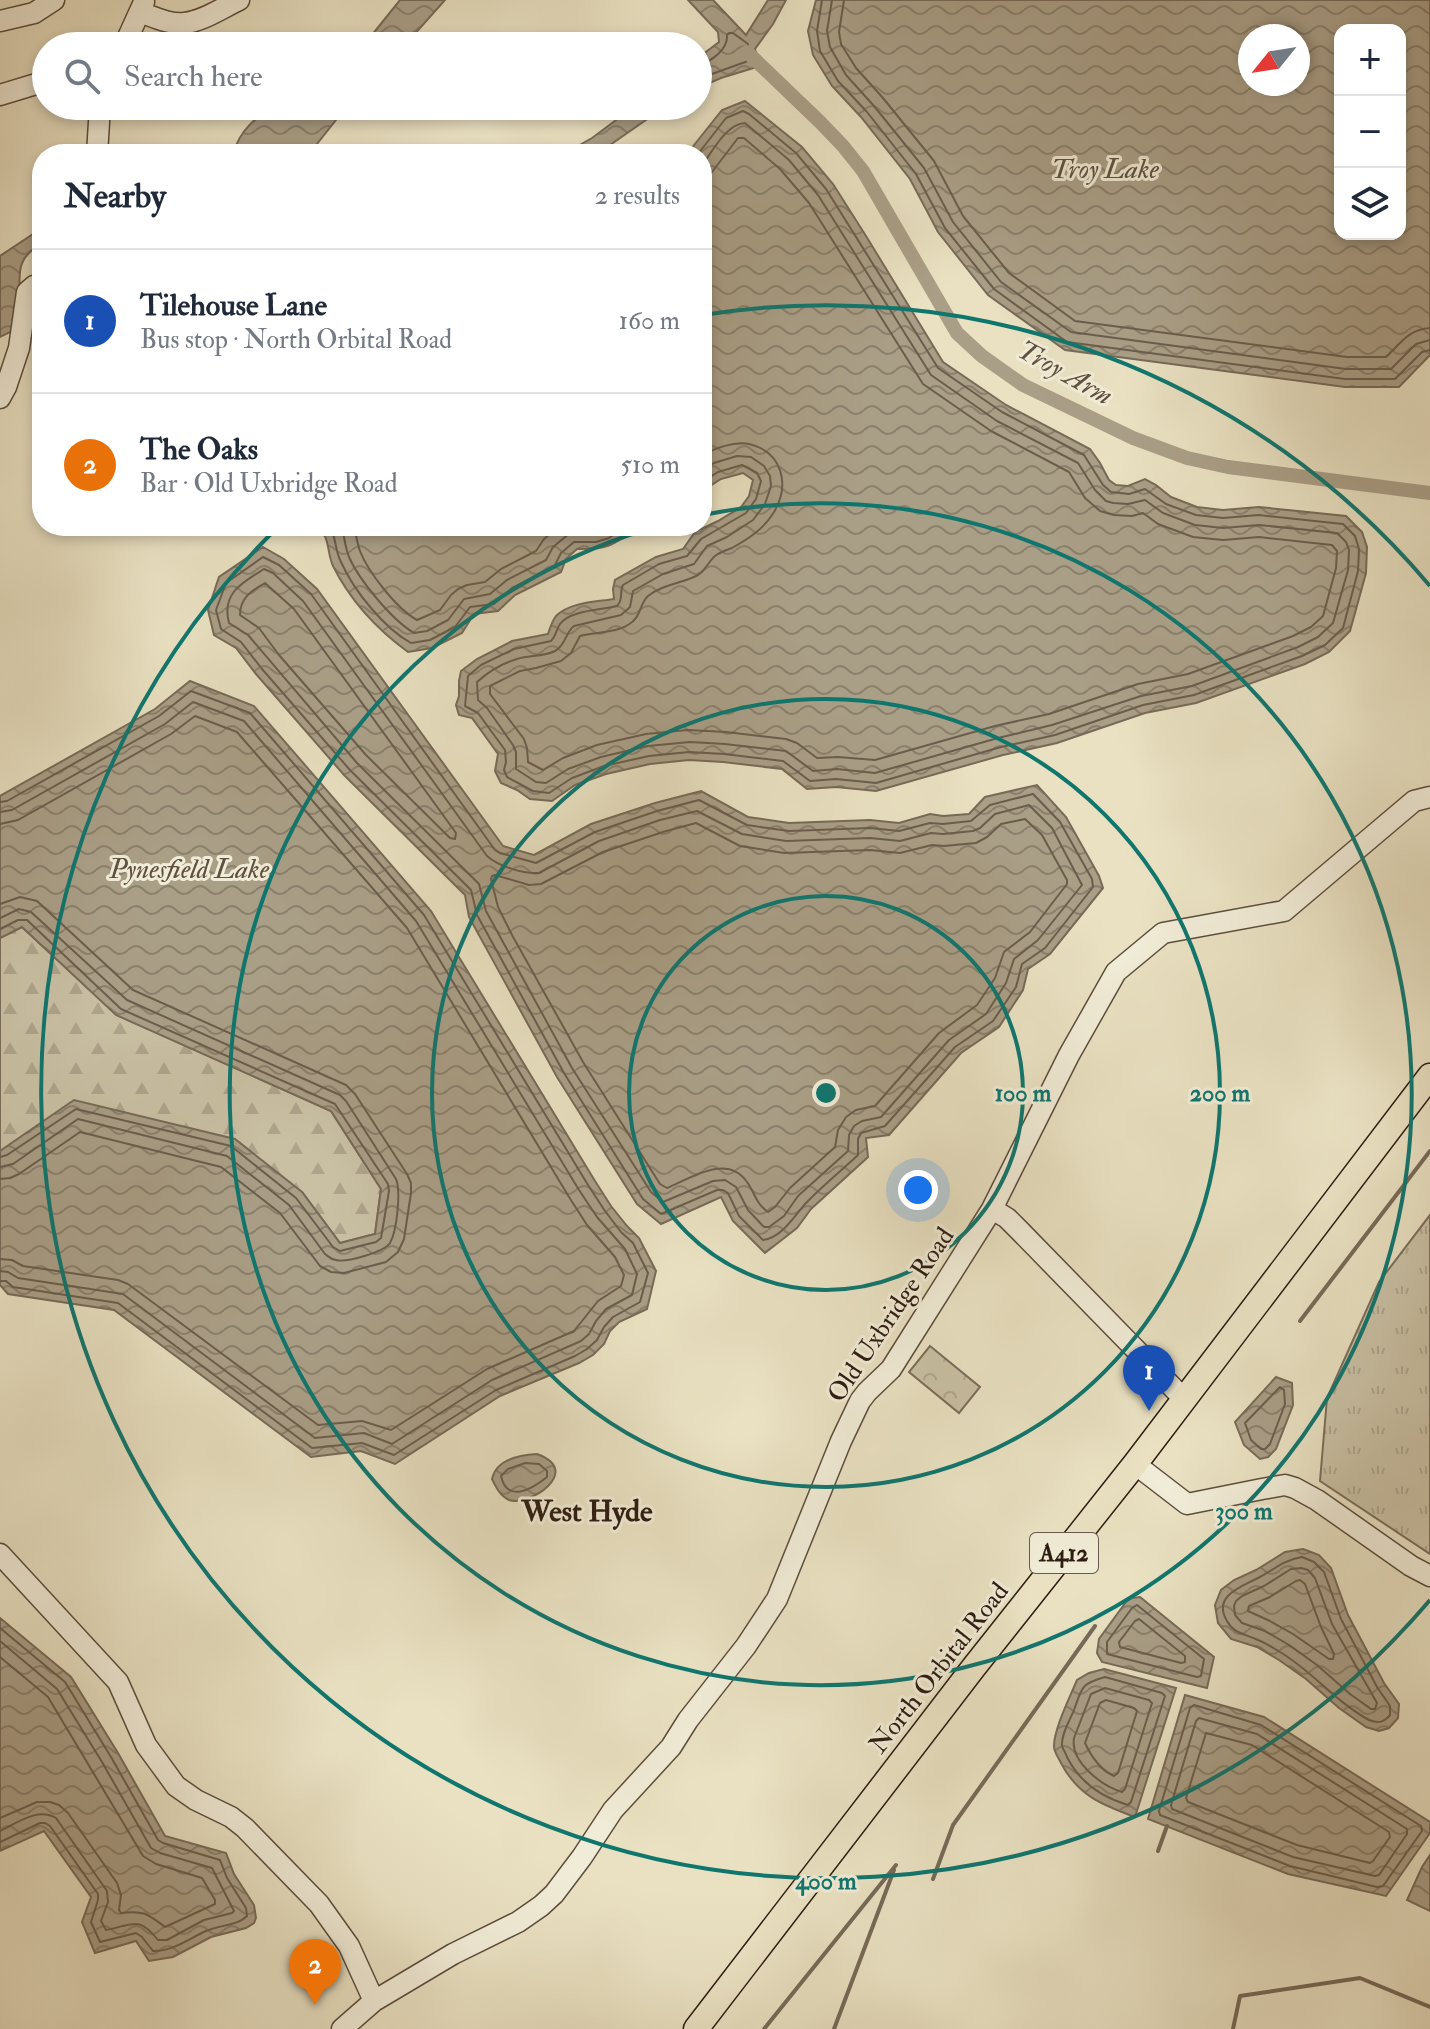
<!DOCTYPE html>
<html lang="en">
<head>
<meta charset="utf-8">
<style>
  body { margin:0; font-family:"IM FELL Double Pica",serif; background:#f2f2f3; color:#1f2937 }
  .controls { position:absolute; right:24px; top:24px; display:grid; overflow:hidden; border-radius:16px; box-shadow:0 4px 12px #0003 }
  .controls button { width:72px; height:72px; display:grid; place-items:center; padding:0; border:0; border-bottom:2px solid #e0e1e3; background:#fff; color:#1f2937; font:40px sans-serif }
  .compass { position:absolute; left:1238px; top:24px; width:72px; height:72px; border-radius:50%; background:#fff; box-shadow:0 4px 12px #0003; rotate:240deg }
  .you { position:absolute; left:918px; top:1190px; width:28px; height:28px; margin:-20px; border:6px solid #fff; border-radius:50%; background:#1a73e8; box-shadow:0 0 0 12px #1a73e833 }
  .badge { display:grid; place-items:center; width:52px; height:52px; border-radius:50%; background:#8f2418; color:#fff; font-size:26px; font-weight:700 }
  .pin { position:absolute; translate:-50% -66px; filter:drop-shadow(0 2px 4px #0008) }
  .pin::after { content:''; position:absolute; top:42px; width:28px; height:24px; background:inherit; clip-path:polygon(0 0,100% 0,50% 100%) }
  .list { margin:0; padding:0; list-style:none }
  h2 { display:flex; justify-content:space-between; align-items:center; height:104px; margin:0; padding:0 32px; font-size:34px }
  h2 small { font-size:26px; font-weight:400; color:#747a83 }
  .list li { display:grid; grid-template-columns:52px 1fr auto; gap:24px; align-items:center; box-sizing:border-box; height:144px; padding:0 32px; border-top:2px solid #e0e1e3 }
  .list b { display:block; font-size:30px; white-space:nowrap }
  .list p { margin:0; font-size:26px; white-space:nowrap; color:#747a83 }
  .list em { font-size:26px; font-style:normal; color:#747a83 }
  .icon { flex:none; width:44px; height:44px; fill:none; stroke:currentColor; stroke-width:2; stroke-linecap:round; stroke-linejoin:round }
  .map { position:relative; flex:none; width:1430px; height:2029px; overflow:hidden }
  .search { position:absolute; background:#fff; box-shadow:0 4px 12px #0003; left:32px; top:32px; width:680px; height:88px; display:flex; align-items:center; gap:20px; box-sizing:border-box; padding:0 28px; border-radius:44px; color:#747a83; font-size:30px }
  .panel { position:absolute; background:#fff; box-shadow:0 4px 12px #0003; left:32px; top:144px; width:680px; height:392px; border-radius:32px }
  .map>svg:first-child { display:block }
</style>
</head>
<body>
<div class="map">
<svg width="1430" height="2029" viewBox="0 0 1430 2029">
  <defs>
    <pattern id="grass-tufts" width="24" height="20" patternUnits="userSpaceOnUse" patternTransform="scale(2)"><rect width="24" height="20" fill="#c9c0a4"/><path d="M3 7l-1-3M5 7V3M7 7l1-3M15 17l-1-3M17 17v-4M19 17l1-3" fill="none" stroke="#ada48c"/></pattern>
    <pattern id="forest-firs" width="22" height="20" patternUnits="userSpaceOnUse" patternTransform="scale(2)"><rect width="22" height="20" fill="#c9c0a4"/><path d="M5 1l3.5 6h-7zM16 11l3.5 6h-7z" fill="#ada48c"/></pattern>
    <pattern id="park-crowns" width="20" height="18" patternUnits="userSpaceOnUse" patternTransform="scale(2)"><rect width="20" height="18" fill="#c9c0a4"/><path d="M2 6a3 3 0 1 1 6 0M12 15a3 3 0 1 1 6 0" fill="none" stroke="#ada48c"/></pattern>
    <pattern id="water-waves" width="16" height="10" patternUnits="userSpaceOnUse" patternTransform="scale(2)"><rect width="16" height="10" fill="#a99e86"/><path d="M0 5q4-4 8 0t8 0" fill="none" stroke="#8a806c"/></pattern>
  </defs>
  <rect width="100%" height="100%" fill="#e9e1c2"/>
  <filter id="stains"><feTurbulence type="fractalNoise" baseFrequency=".0025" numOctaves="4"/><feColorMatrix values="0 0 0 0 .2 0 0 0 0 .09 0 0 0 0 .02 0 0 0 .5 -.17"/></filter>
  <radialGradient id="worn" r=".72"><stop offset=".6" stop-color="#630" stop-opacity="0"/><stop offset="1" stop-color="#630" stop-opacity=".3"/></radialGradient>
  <!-- grass -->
  <path fill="url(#grass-tufts)" stroke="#7b6e5b" stroke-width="2" d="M1430,1215V1554L1320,1481L1327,1398L1379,1282Z"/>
  <!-- forest -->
  <path fill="url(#forest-firs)" stroke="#7b6e5b" stroke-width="2" d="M22,927L117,1015L331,1111L381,1189L375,1234L340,1243L302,1192L0,1151V938Z"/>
  <!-- park -->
  <path fill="url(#park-crowns)" stroke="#7b6e5b" stroke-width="2" d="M930,1346L980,1387L959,1413L909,1372Z"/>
  <!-- water -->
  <path fill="url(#water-waves)" stroke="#776a58" stroke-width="2" fill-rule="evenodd" d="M400,0H445L404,46H363Z
    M688,0H713L746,35L768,0H786L773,24L755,49L760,66L721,78L698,88V58L719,42L718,32Z
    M816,0H1430V355L1399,387H1345L1065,350L988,295L938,232L910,179L861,117L832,86L813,55L808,31ZM1340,30H1400V234H1340ZM1250,36H1298V84H1250Z
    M745,101L802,147L833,184L866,236L943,362L1006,405L1090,449L1100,463L1109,480L1116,485L1128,486L1145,479L1156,485L1171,497L1197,507L1223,510L1259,507L1346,516L1362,532L1367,547L1366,573L1350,631L1329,652L1305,664L1196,703L1145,713L1057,743L1003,755L876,791L836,787L807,789L782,769L723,762L689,760L650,764L606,774L575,785L552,801L530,799L517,790L501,783L495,771L498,754L472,718L459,715L456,705L459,696V681L461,671L477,659L512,641L548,634C550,628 552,621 556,616C570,602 596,602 614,599L613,589L615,580L656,557L683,549L695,532L718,521L741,507L749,496L753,480L743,473L721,479L702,491V154H687L722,110Z
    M277,106H347L309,154H233C240,130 255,117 277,106Z
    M635,106H666L597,154H564L592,138Z
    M42,228V244C16,257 19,273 20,299L42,297V324L14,330L0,337V256Z
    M316,526H640C615,544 609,550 577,549L566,559L561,572L515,595L498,611L474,614L462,633L432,648L408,652C378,630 350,600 333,566C326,550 331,537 316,526Z
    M263,547L284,559L317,589L503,846L534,855L591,824L655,803L701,791L748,817L789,823L870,820L899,823L930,814L943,816L969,814L985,797L1037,785L1066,817L1099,876L1103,888L1050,954L1028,969L1023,990L999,1027L961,1053L889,1135L866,1138L868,1157L811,1209L797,1228L765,1253L733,1221L721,1197L661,1224L637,1204L557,1077L469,917L465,895L344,775L256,674L236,648L214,635L208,610L219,577Z
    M190,681L254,706L431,911L595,1181L611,1206L627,1226L639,1238L656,1271L647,1309L619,1322L610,1331L604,1344L593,1355L579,1363L500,1396L395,1464L361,1451L311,1457L114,1310L8,1294L0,1285V1151L74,1100L235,1139L302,1192L340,1243L375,1234L381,1189L331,1111L116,1015L22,927L0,938V796L155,709Z
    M1276,1377L1292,1383L1293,1405L1276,1449L1268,1457L1260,1459L1244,1445L1235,1422Z
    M537,1454C584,1471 529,1507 509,1500C500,1496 496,1487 492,1479C496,1460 519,1455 537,1454Z
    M1303,1549L1319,1555L1331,1568L1348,1615L1384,1683L1399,1704L1398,1718L1389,1728L1379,1731L1366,1727L1339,1708L1306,1679L1279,1660L1257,1647L1231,1639L1218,1623L1215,1605L1221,1590L1234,1580L1256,1570L1285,1552Z
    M1140,1597L1214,1657L1207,1688L1102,1662L1097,1653L1099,1639L1126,1602L1132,1598Z
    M0,1618L71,1677L118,1753L165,1836L226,1853L234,1874L254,1905L256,1918L254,1923L246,1928L211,1937L173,1957L149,1961L136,1941L95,1953L82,1922L91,1897L44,1831L0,1851Z
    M1104,1669L1176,1688L1135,1817C1103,1805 1078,1796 1061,1763C1058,1757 1054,1752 1054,1746C1054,1729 1070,1697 1077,1680L1089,1673Z
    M1185,1695L1264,1717L1430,1822V1833L1386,1896L1288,1874L1148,1819Z
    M1430,1855V1911L1407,1900L1422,1867Z"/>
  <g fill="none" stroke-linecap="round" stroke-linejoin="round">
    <!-- shore -->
    <path stroke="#6b5d4c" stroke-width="2" d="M822,0L817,31L820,51L838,81L867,112L916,174L945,228L994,289L1067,342L1345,379H1395L1422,352L1430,350
      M832,0L827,31L830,47L846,75L874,106L924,168L953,222L1001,282L1071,332L1346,369H1391L1416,344L1430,340
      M844,0L839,32L841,44L856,68L883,98L934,161L963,216L1009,273L1075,321L1347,357H1386C1400,344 1409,329 1430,328
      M698,64C712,62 728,49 727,35L729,33H733L748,44L749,58L748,61L698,79
      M698,154L726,118L743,111L749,114L796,153L826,189L938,368L1002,412L1084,455L1103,485L1111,492L1129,494L1145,489L1166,504L1196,515L1223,518L1259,515L1343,524L1355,536L1359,549L1358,571L1343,628L1325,645L1302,656L1194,695L1143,705L1055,735L1001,747L876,783L836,779L810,781L783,761L724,754L689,752L649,756L604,766L572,778L549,793L533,791L507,777L504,770L506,762L505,750L478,713L465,706L468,676L481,665L514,649L551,641C556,636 556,630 560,624C570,610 602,610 617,606C624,599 619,592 623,585L659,564L687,556L701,539L746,513L756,499L761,481L757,473L742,465L718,472L702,482
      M702,165C713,151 726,124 745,123L789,160L818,195L931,375L997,421L1078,463L1095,490L1106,501L1113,503L1128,504L1145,500L1163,513L1195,525L1223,528L1259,525L1337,533L1346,542L1349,550L1348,570L1333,623L1318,637L1298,647L1192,686L1141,696L1052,725L998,738L875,773L837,769L813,771L786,751L725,744L690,742L648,746L601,757L568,769L546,783L536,782L516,769V752L513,745L487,708L478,700L477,682C488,672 503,663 517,659C529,655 543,657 555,651C566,645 565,633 574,626L621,615L630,607L633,591L663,574L694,564L707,546L727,537L753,520L765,504L771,486L770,476L764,466L751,457L737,456L714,463L702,470
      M702,180L712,172L738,138H744L780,169L809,203L923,384L991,431L1069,472L1085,498L1100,511L1114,515L1132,516L1143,513L1158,524L1193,537L1223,540L1259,537L1332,545L1337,551L1336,568L1323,616L1311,627L1293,636L1188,674L1138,684L1049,714L995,726L875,760L838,757L817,758L797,743L786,739L726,732L688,730L646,734L597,745L563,758L543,770L528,762L527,748L524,739L490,694V686L520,671L536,668L561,661L571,653L580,636C595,632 615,633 628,625C642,617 639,604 648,596C662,585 678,584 694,577C705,573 707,563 715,556C720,552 727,550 732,548C748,539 764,529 774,512C790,485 783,452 749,444C735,441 714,448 702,456
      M330,526C336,537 335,551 341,562C354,591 384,628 411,643L430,640L455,627L470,607L494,604L512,588L554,567L561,553L574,542H596L609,538L626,526
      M342,526C344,536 345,547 349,557C359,580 392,620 414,633L427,631L448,620L464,599L490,594L507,580L546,560L553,547L570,533L595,532L609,526
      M354,526C356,534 357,543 360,551C368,572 397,609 417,620L440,610L451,595L458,589L467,585L485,582L501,569L536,551L544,539L559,526
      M263,557L279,565L311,594L495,850L500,853L536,863L595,832L657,811L699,800L747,825L789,831L870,828L899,831L930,823L943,824L971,821L990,805L1033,794L1060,822L1092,879L1093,887L1045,948L1022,964L1016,987L993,1021L955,1047L885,1126L861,1133L858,1139V1155C841,1171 822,1186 806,1203C794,1216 782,1238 763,1240L739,1216L728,1193L723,1190H717L661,1214L643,1199L564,1073L477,915L471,890L350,770L262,669L241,642L221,629L216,610L226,583Z
      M264,569L273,573L303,601L487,856C498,866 523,874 539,873L599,841L660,820L697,811L742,834L786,841L870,838L900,841L931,833L943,834L973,831L980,828L995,814L1029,805L1052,828L1082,885L1038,940L1014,959L1006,983L986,1014L949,1040L881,1117L862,1121L854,1126L849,1135L848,1151L798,1196L784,1216L769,1227H764L748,1210L736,1187L725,1180L713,1181L663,1202L651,1192L572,1068L486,911L479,884L357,763L248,635L229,623C221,593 243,582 264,569Z
      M265,583L294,609L456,833L455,839L450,838L366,755L279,655L259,628L240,615C240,598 251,591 265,583Z
      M0,802L7,801L159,716L191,691L250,713L424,915L588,1185L605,1211L621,1232L633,1243L648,1273L640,1302L613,1317L604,1327L597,1340L587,1349L575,1356L496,1390L394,1455L362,1443L312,1448L118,1303L13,1287L6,1281H0
      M0,812L12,810L165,724L193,702L244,721L416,921L579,1190L597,1217L625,1249L637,1274L632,1295L606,1309L596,1321L589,1334L581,1341L492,1380L392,1444L364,1433L315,1438L123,1294L18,1278L8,1272L0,1271
      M1025,819L1042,835L1067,880V884L1030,932L1004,952L995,978L977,1005L939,1033L875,1106L856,1110L846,1117L838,1130L835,1147L790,1188L775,1207L768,1212C756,1204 755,1193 747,1182C727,1153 691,1178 667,1188L660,1184L583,1062L512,935L498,907L491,879L492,876L495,875L529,885L541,884L603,852L663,832L696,823L740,846L784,853L870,850L900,853L932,845L944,846L976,843L987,837L1001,824Z
      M0,824L18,820L171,734L195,716L237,732L407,928L569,1197L587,1225L615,1257L624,1275L621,1286L598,1301L574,1331L487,1369L391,1430L362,1421L318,1425L128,1284L118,1280L23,1266L12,1260L0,1259
      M0,904L20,897L37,901L133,990L346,1085L355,1094L407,1174L411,1183V1193L404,1239L398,1252L386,1262L344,1273L331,1272L320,1266L280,1213L221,1167L80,1132L19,1174L10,1178L0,1179
      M0,918L19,909L31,912L127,1000L340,1095L346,1101L396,1179C401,1191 397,1231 390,1243C384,1252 346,1263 336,1260C330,1259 329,1257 325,1254L289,1205L227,1156L78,1119L13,1164L0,1167
      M0,929L18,920H27L121,1009L335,1104L388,1184L389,1191L381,1238L376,1242L340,1251L333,1247L296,1198L231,1146L76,1109L7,1155L0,1157
      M1280,1387L1284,1390L1285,1404L1270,1444L1265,1449H1261L1251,1440L1245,1423Z
      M525,1463L539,1464L547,1471V1477C531,1490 507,1503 501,1476L508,1469Z
      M1302,1557L1314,1562L1324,1572L1341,1619L1377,1687L1390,1706V1715C1384,1722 1379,1724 1369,1720C1336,1702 1312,1671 1280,1652C1273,1648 1266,1643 1258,1640C1246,1634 1234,1634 1227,1621C1212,1596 1241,1587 1258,1578C1274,1570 1283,1560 1302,1557Z
      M1301,1568L1308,1570L1315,1578L1332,1624L1377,1703L1375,1709H1371L1350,1694L1317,1665L1289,1645L1265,1631L1242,1623L1235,1615L1234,1606L1236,1601L1242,1596L1264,1586L1291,1569Z
      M1296,1581L1300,1580L1305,1584L1321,1627L1334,1654L1333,1659H1329L1293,1634L1270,1621L1248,1611L1249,1606L1270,1597Z
      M1137,1605L1204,1659L1201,1676L1197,1677L1107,1654V1642L1132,1608Z
      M1139,1619L1185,1656V1662L1181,1663L1120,1647L1119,1642L1135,1621Z
      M0,1628L65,1682L111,1757L158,1840L163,1843L220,1860L227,1878L246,1908L247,1916C237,1926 219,1925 206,1931C188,1939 174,1951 153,1951L142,1937L136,1933L100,1942L91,1922L98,1900V1894L50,1826L45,1823H40L0,1842
      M0,1641L57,1689L102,1762L151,1848L160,1853L212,1868L234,1911L232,1913L204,1920L167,1940H158C138,1915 133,1925 106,1930L101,1921L108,1902L107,1891L56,1818C38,1807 17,1823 0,1831
      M0,1657L48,1697L143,1856L156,1864L202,1878L215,1900V1904L165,1927C148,1914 144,1910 121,1913L119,1910L121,1895L117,1883L68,1813L59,1805L50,1802H37L0,1818
      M1105,1677L1162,1693L1165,1696L1131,1802L1128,1805C1101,1797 1080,1783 1067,1757C1066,1754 1063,1749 1062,1746C1061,1734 1070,1720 1074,1710C1082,1688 1080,1684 1105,1677Z
      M1105,1688L1149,1700L1152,1703L1125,1789L1122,1792C1102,1786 1070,1762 1074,1738L1091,1694Z
      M1106,1700L1134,1708L1137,1711L1118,1773L1114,1776C1101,1770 1091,1756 1085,1743L1100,1703Z
      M1194,1705L1261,1725L1421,1826L1422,1831L1383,1886L1377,1887L1290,1866L1160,1815L1159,1811L1190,1708Z
      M1199,1718L1257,1734L1407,1829V1834L1379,1875L1375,1876L1293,1857L1172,1809L1171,1805L1196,1721Z
      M1206,1733L1252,1745L1389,1832L1390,1837L1373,1861L1370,1863L1297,1845L1188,1802L1186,1798Z"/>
    <!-- stream -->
    <path stroke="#776a58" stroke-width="4" d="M1300,1321L1430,1151
      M1158,1851L1167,1826
      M933,1879L953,1825L1095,1626
      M764,2029L896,1865
      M834,2029L894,1870
      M1233,2029L1240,1996L1360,1978L1430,2007"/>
    <!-- canal -->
    <path stroke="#a99e86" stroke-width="14" d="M747,52L820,122L843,146L863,171L957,333L982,356L1023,385L1133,438L1187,458L1228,467L1430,493"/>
    <defs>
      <path id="minor" d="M140,12C154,17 170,25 185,23C203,21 222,8 239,0
        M0,21L34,13L54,0
        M124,46L144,2
        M0,95L46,81
        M97,154L100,106
        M0,398L6,387L19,348L27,292L34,286L42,284
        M992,1209L1007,1218L1020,1231L1183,1398
        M1135,1464L1187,1504L1262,1489L1285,1485L1295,1488L1317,1500L1411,1566L1430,1576
        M0,1554L118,1682L146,1745L176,1786L196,1800L231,1817L245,1828L319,1904L349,1946L374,2001
        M342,2029L374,2001L453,1954L518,1922L541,1906L554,1894L582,1857L613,1810L671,1747L688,1720L746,1646L777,1599L841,1441L860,1401L867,1392L891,1369L992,1209L1069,1055L1116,972L1163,933L1284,911L1414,801L1430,797"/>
      <path id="major" d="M696,2029L974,1667L1135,1464L1430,1076"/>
    </defs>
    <!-- minor casing -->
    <use href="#minor" stroke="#5c4d3e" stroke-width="23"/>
    <!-- major casing -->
    <use href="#major" stroke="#2d1c12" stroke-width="27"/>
    <!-- minor -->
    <use href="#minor" stroke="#f1ecd7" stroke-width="20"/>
    <!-- major -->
    <use href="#major" stroke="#e9e1c2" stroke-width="24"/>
  </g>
  <!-- distance rings -->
  <g fill="none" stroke="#0f766e" stroke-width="4">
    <circle cx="826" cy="1093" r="197"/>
    <circle cx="826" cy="1093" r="394"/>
    <path d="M703 515A591 591 0 1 1 658 526"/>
    <path d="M1430 1600A788 788 0 1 1 279 526M703 315A788 788 0 0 1 1430 586"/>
  </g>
  <g text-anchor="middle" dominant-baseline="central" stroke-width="6" stroke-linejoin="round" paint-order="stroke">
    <!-- shield labels -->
    <rect fill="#f1ecd7" stroke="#685a4d" stroke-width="2" x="1030" y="1533" width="68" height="40" rx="6"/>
    <g font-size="24" font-weight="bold" fill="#2d1c12">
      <text x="1064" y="1553">A412</text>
    </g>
    <!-- street labels -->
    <g font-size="26" fill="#2d1c12" stroke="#f1ecd7">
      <text transform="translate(891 1315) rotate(-56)">Old Uxbridge Road</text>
      <text transform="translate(939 1668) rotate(-52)">North Orbital Road</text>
    </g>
    <!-- water labels -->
    <g font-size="28" font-style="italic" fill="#5f5040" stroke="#f1ecd7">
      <text x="1105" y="169">Troy Lake</text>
      <text transform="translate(1065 373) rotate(29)">Troy Arm</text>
      <text x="189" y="869">Pynesfield Lake</text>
    </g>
    <!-- quarter labels -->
    <g font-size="30" font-weight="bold" fill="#2d1c12" stroke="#f1ecd7">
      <text x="587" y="1511">West Hyde</text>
    </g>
  </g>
  <circle cx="826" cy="1093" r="12" fill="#0f766e" stroke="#f1ecd7" stroke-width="4"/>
  <g font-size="24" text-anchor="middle" font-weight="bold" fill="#0f766e" stroke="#f1ecd7" stroke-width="6" stroke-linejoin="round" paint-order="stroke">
    <text x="1023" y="1101">100 m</text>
    <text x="1220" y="1101">200 m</text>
    <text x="1244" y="1519">300 m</text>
    <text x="826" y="1889">400 m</text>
  </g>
  <rect width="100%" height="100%" filter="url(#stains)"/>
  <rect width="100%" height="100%" fill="url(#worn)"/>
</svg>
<div class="controls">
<button>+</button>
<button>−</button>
<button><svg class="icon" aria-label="layers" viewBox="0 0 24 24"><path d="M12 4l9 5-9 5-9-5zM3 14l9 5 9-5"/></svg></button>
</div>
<svg class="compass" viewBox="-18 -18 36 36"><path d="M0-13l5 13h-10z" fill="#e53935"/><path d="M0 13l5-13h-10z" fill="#747a83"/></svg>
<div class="you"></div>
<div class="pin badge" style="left:1149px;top:1411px;background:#1a4fb4">1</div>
<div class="pin badge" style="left:315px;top:2005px;background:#e8710a">2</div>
<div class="search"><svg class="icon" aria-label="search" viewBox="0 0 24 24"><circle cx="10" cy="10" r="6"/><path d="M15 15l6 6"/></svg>Search here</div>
<section class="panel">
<h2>Nearby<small>2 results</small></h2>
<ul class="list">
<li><span class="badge" style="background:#1a4fb4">1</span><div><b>Tilehouse Lane</b><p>Bus stop · North Orbital Road</p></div><em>160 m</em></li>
<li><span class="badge" style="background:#e8710a">2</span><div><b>The Oaks</b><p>Bar · Old Uxbridge Road</p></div><em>510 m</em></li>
</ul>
</section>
</div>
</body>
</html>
